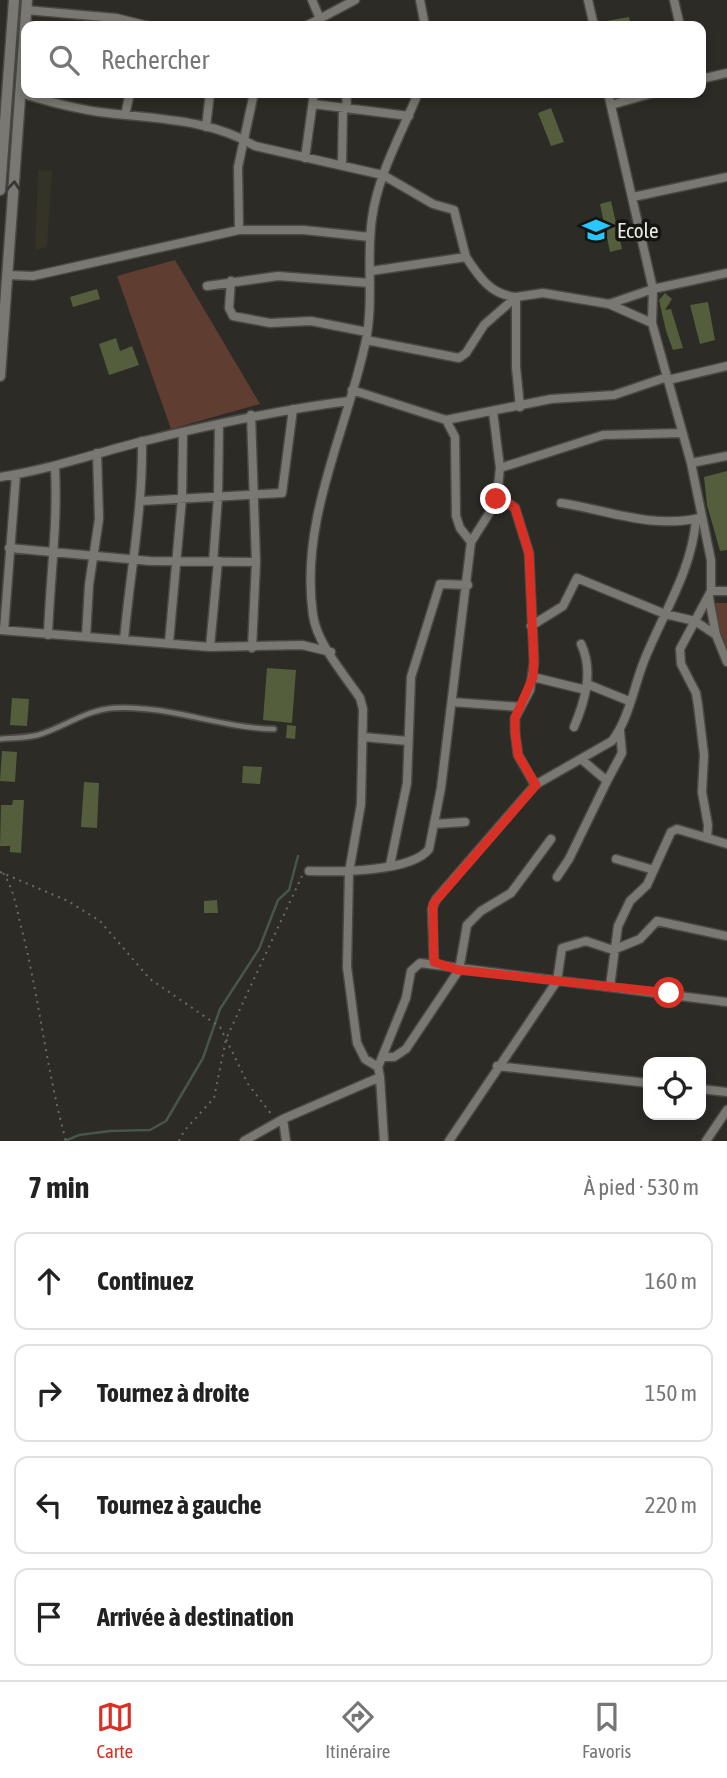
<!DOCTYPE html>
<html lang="fr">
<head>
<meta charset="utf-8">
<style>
  body { margin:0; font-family:"Asap Condensed",sans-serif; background:#f6f6f6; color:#222 }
  .controls { position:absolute; right:21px; bottom:21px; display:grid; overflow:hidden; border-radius:14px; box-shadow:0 4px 10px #0003 }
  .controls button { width:63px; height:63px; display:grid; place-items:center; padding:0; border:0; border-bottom:2px solid #e0e0e0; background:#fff; color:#222; font:35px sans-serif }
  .stop { position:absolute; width:21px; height:21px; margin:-16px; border:5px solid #d93025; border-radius:50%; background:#fff }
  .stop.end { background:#d93025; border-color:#fff; box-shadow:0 2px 7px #0008 }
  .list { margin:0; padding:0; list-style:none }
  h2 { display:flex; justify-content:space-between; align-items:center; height:91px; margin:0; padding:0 28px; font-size:30px }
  h2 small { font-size:23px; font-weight:400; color:#767676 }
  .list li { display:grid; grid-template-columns:46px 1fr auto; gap:21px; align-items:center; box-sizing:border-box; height:98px; margin:0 14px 14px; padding:0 14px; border:2px solid #e0e0e0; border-radius:14px }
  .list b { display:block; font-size:26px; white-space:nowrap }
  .list em { font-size:23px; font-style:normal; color:#767676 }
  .icon { flex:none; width:38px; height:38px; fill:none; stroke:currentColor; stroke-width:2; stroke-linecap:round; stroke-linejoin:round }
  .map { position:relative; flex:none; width:727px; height:1141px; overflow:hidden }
  .search { position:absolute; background:#fff; box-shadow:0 4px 10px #0003; left:21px; right:21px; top:21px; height:77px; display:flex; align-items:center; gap:18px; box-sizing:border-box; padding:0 24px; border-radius:14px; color:#767676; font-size:26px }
  .sheet { height:539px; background:#fff }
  nav { display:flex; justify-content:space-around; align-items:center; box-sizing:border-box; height:98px; border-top:2px solid #e0e0e0; background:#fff; font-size:19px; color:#767676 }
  nav a { display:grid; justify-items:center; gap:4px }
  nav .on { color:#d93025 }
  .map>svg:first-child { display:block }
</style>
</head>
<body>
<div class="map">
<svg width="727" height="1141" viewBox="0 0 727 1141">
  <rect width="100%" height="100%" fill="#2c2b26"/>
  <!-- built -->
  <path fill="#353227" d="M38,170L52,171L47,247L35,250Z"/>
  <!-- green -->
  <path fill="#5f3d30" d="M175,260L260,404L171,429L117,276Z
    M703,603H727V662Z"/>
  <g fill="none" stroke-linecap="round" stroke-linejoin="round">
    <!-- stream -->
    <path stroke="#475647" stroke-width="2.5" d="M65,1141L79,1135L110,1131L150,1130L166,1121L203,1058L220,1009L259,949L278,900L289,890L298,856"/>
  </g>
  <!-- building -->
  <path fill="#545e3c" d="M629,17L631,26H601V22Z
    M551,108L564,142L551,146L538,113Z
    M611,201L622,249L610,252L600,204Z
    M97,289L100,299L73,307L70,297Z
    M665,293L672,299L665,310L671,309L683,348L673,350L666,331L659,300Z
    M708,302L715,340L700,344L690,305Z
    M116,338L120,351L132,346L139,365L109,375L99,344Z
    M727,471V550L720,551L707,505L704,477Z
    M267,668L296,670L292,723L263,720Z
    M12,698L29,699L27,726L10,725Z
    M287,725L296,726L295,739L286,738Z
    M2,751L17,752L15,782L0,781Z
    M243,766L262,767L260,784L242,783Z
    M84,782L99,783L97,828L81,827Z
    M13,800H24L21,853L10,852V846H0L1,805H12Z
    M217,900L218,913H204V901Z"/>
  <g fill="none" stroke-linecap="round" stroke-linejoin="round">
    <defs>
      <path id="service" d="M0,739C12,738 26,738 38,735C65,727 85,710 114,708C168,705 220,728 274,729"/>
      <path id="minor" d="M312,0L323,26
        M420,0L425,26
        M588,0L594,26
        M674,0L680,26
        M26,10L116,18L148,26
        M306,26L355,0
        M701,79L727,73
        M20,93C46,101 72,108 99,112C151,119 210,118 255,146L383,175L433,204L454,210L466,257
        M346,93L347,107
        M608,93L653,289L652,323L691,463L711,560V591L680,649L681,664L696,693L698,705L704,755L702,792L708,825L707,838
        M313,104L409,116
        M611,105L653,93
        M125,115L130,93
        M206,127L210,93
        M305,158L314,93
        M342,164L343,107
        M633,197L727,177
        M239,230L238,167L254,93
        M371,271L466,257C479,277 491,295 516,297V367L520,407
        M7,275L33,276L239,230H304L370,237
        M231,281L229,308L233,316L270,323L311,321L367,332
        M207,286L278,276L370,283
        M609,304L652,323
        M366,340L459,358L466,353L484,325L516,297L543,293L609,304L653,289L727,273
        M668,380L727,366
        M352,390L446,420L551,399L614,395L667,377
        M251,415L256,562L252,648
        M446,420L455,437L456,516L460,528L471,542
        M691,463L727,456
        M500,468L603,435L682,433
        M0,477C48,470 93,454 140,442C209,425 278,410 349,401
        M141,501L282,493L293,409
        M561,503C607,510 652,529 699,518
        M495,504L508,503L515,508L529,553L534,662L530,690L515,718V732L518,755L535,785
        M9,548L150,561L256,562
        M213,562L218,497L219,424
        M711,591H727
        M709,598L716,635L727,662
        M531,626L563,606L577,578L665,614L695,621L716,635
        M0,630L210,647L302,645L331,652
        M4,630L16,475
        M48,635C50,578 58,524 55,468
        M86,637L89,585L99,519L97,453
        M124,640C130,573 143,509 142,441
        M169,643L182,498L183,432
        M210,647L218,561
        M533,677L586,690
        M587,684L629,701
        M452,702L520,707
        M574,727C585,701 594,671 581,644
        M363,737L408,741
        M607,781L622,753L620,731
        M434,824L465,822
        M616,859L654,870
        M390,865L407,783L411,677L440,584L468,585
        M309,871C337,872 412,872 429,849L441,788L471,542L495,504L498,487L500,468L493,412
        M557,877L569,859L607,781L581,759
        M434,963L432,909L436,899L535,785L612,741C629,719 634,686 644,661C663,613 692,571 696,519
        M610,986L618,926L630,901L647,885L671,832L677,829L727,844
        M383,1057H394L406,1049L459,970L467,925L481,911L511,893L551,839
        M497,1066L648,1083
        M378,1067L406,998L411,971L420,963L727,1002
        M380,1077L378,1067L365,1059L357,1043L347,967L349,872L361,804L363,709L360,698C344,674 317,644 313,615C299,520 347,431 366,340C374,300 366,258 372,218C378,174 402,133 418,93
        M701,1089L727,1092
        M283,1119L286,1141
        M244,1141L283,1119L380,1077L384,1141
        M449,1141L557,981L562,948L586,941L613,950L640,939L657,921L727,936
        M706,1141L727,1110"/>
      <path id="tertiary" d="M0,190L14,0
        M0,376L27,0"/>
    </defs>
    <!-- service casing -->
    <use href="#service" stroke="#494843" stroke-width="8"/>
    <!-- minor casing -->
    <use href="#minor" stroke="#494843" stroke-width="11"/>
    <!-- tertiary casing -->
    <use href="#tertiary" stroke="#494843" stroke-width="13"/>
    <!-- path -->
    <path stroke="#6b6a65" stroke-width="2" stroke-dasharray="2 5" stroke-linecap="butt" d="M0,872L68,901L100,921L150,979L220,1027L248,1084L272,1115
      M3,873C15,890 17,913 23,934C40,1003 47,1073 66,1141
      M179,1141L184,1131L214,1098L226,1039L302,876"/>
    <!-- service -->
    <use href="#service" stroke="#7a7872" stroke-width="4.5"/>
    <!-- minor -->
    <use href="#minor" stroke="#7a7872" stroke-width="8"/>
    <!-- tertiary -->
    <use href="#tertiary" stroke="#7a7872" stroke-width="10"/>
  </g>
  <!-- one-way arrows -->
  <defs><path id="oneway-chevron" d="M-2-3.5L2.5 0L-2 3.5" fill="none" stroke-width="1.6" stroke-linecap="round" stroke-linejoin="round" transform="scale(1.75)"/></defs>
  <use stroke="#383733" href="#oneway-chevron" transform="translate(14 186) rotate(-86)"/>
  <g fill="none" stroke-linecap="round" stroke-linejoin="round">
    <!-- route -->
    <path stroke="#d93025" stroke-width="9" d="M496,499L495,504L508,503L515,508L529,553L534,662L533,677L515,718V732L518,755L536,785L433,904L434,962L458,970L669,993"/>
  </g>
  <!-- icons -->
  <defs>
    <symbol id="school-bare" viewBox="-9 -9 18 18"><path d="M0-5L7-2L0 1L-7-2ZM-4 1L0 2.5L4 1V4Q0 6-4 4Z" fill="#27c8ff" stroke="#141411" stroke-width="2.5" paint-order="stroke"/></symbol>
  </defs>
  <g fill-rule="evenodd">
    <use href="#school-bare" x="577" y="211" width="38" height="38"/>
  </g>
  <g text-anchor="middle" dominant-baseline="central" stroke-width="7" stroke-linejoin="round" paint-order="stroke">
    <!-- poi labels -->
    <g font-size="21" fill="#ecebe7" stroke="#141411" text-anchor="start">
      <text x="617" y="230">Ecole</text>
    </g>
  </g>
</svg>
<div class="controls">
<button><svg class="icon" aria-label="locate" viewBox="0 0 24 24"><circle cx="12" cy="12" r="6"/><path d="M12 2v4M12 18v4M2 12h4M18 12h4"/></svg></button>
</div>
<div class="stop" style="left:669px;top:993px"></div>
<div class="stop end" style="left:496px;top:499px"></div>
<div class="search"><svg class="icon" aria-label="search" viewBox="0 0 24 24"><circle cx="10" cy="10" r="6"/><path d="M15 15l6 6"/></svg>Rechercher</div>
</div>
<section class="sheet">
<h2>7 min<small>À pied · 530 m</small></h2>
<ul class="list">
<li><svg class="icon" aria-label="ahead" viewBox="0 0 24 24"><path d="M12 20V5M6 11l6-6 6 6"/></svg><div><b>Continuez</b></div><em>160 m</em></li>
<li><svg class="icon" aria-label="right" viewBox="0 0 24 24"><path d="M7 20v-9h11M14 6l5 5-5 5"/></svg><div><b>Tournez à droite</b></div><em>150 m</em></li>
<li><svg class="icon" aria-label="left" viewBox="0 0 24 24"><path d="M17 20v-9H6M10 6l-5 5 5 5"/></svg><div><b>Tournez à gauche</b></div><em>220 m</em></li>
<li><svg class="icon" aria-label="arrive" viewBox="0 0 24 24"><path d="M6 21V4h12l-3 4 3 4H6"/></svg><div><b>Arrivée à destination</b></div></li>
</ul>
</section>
<nav>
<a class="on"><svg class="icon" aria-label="map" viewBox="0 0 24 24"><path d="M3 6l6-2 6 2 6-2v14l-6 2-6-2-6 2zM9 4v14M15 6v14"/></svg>Carte</a>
<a><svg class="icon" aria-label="directions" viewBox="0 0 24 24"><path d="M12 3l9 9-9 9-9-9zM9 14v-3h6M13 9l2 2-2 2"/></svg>Itinéraire</a>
<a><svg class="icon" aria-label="saved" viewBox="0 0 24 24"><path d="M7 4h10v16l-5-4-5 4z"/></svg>Favoris</a>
</nav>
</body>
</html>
